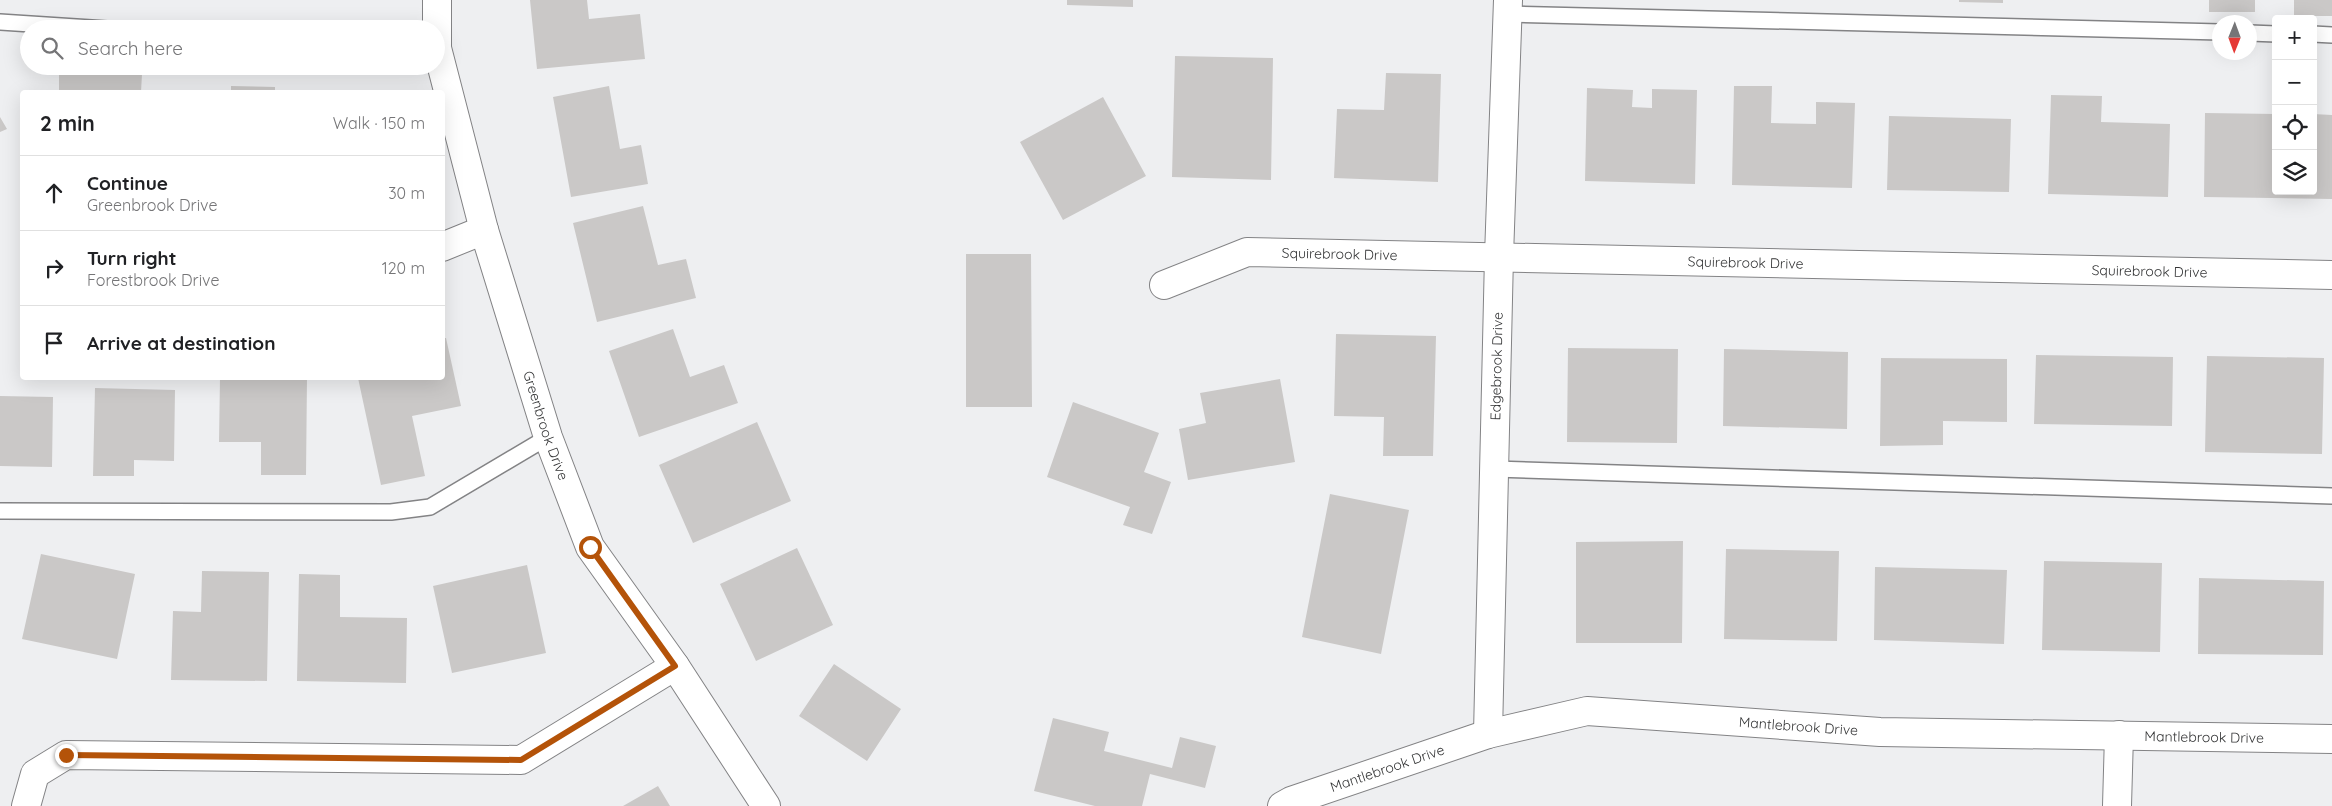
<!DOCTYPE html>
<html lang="en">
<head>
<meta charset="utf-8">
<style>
  body { margin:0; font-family:Quicksand,sans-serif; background:#f2f2f2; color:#202124 }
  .controls { position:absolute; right:15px; top:15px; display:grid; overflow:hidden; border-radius:5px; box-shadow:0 5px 20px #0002 }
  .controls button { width:45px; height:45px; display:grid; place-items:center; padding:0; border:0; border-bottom:1px solid #e0e0e0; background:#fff; color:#202124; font:25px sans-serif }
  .compass { position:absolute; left:2212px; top:15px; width:45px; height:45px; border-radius:50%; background:#fff; box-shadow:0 5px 20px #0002; rotate:181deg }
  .stop { position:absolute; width:15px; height:15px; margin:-11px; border:4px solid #b45309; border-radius:50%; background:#fff }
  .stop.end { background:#b45309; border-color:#fff; box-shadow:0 1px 5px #0008 }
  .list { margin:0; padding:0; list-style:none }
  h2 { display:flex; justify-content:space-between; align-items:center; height:65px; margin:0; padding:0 20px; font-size:21px }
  h2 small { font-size:16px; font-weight:400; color:#757577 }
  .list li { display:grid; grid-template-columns:32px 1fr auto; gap:15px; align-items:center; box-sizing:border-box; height:75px; padding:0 20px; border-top:1px solid #e0e0e0 }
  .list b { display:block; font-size:19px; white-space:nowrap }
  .list p { margin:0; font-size:16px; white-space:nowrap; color:#757577 }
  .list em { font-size:16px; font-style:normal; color:#757577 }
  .icon { flex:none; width:28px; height:28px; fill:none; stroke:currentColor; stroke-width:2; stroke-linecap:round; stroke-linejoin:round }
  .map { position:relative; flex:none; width:2332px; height:806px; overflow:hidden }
  .search { position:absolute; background:#fff; box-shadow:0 5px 20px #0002; left:20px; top:20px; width:425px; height:55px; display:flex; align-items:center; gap:12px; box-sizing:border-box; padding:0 18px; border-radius:28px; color:#757577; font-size:19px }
  .panel { position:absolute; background:#fff; box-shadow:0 5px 20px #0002; left:20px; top:90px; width:425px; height:290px; border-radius:5px }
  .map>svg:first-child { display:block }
</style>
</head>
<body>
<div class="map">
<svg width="2332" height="806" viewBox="0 0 2332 806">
  <rect width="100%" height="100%" fill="#eeeff1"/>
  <!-- building -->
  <path fill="#cac8c7" d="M530,0H587L589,19L640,14L645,59L537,69Z
    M1067,0H1133V7L1067,5Z
    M1959,0H2003V3L1959,2Z
    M2209,0H2255V12H2209Z
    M2294,0H2332V16H2294Z
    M1175,56L1273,58L1271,180L1172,177Z
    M88,67V73L142,74L141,92H59V68Z
    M1386,73L1441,74L1438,182L1334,178L1337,109L1384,110Z
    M231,86L275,87V92H231Z
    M609,86L620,149L641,145L648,184L571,197L553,97Z
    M1734,86H1772L1771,123L1816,124V102L1855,103L1852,188L1732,185Z
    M1587,88L1633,90L1632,107L1652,108V89L1697,90L1695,184L1585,181Z
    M2051,95L2102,96L2101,122L2170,124L2168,197L2048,194Z
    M1103,97L1146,176L1063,220L1020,142Z
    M2205,113L2276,114V191H2313V114L2332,115V199L2204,197Z
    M1889,116L2011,119L2009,192L1887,190Z
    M0,117L7,129L0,132Z
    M643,206L658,265L686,259L696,298L597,322L573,223Z
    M966,254H1031L1032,407H966Z
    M673,329L690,377L724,365L738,403L639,437L609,351Z
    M1336,334L1436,336L1433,456H1383L1384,417L1334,416Z
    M442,338H446L461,406L412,416L425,476L381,485L358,378H442Z
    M1568,348L1678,349L1677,443L1567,442Z
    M1724,349L1848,352L1847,429L1723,426Z
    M2036,355L2173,357L2172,426L2034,424Z
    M2207,356L2324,358L2322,454L2205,452Z
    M1881,358L2007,359V422L1943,421V445L1880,446Z
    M220,378H307L306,475H261V442H219Z
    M1280,379L1295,462L1188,480L1179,429L1206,423L1200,393Z
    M95,388L175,390L174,461L134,460V476H93Z
    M0,396L53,397L52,467L0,466Z
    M1073,402L1159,433L1144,472L1171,482L1152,534L1123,525L1130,507L1047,477Z
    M757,422L791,501L693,543L659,465Z
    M1330,494L1409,510L1381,654L1302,637Z
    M1683,541L1682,643H1576V542Z
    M797,548L833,625L756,661L720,584Z
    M1726,549L1839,551L1837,641L1724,639Z
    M41,554L135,574L117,659L22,639Z
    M2044,561L2162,563L2160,652L2042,650Z
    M527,565L546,653L452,673L433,586Z
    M1875,567L2007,570L2004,644L1874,640Z
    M202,571L269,572L267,681L171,680L173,611L201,612Z
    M299,574L340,575V617L407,618L406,683L297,681Z
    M2199,578L2324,581L2323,655L2198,654Z
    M834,664L901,709L867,761L799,716Z
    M1053,718L1109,732L1104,751L1172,768L1180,737L1216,746L1205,788L1150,774L1142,806H1095L1034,791Z
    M658,786L670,806H623Z"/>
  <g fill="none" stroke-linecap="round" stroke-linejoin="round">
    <defs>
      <path id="service" d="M1508,14L2220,32
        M0,22L107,29
        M2250,33L2276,34
        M2313,34L2332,35
        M1495,469L2332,496
        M0,511L391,512L430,507L548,437"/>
      <g id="minor">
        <path id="s1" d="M437,0V48L484,230L548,437L590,547L675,666L766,806"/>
        <path d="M442,247L484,230"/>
        <path id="s2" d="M1164,285L1247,252L2332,275"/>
        <path id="s3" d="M1488,734L1499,256L1508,0"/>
        <path d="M26,806L35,774L66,755L521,760L675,666"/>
        <path d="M2117,806L2119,735"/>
      </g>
      <g id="tertiary">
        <path id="s4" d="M1282,806L1291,801L1488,734L1587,711L1880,732L2332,739"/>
      </g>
    </defs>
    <!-- service casing -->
    <use href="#service" stroke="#838385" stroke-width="18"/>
    <!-- minor casing -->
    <use href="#minor" stroke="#838385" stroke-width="30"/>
    <!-- tertiary casing -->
    <use href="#tertiary" stroke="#838385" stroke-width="30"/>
    <!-- service -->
    <use href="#service" stroke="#fff" stroke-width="15"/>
    <!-- minor -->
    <use href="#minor" stroke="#fff" stroke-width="28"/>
    <!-- tertiary -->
    <use href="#tertiary" stroke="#fff" stroke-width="28"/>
  </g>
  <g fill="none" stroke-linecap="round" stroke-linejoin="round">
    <!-- route -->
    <path stroke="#b45309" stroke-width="6" d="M66,755L521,760L675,666L590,547"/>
  </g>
  <g text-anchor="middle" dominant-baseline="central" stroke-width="4.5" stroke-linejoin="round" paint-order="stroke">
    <!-- street labels -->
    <g font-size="14" fill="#343536" stroke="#fff">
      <text stroke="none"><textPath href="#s2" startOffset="182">Squirebrook Drive</textPath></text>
      <text stroke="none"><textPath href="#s2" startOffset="588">Squirebrook Drive</textPath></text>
      <text stroke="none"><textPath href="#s2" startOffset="992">Squirebrook Drive</textPath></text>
      <text stroke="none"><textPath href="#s3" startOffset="368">Edgebrook Drive</textPath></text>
      <text stroke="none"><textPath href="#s1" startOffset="441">Greenbrook Drive</textPath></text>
      <text stroke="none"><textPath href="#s4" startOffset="532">Mantlebrook Drive</textPath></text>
      <text stroke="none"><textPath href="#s4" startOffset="938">Mantlebrook Drive</textPath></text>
      <text stroke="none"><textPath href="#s4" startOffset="112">Mantlebrook Drive</textPath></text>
    </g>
  </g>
</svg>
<div class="controls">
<button>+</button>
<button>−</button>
<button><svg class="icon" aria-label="locate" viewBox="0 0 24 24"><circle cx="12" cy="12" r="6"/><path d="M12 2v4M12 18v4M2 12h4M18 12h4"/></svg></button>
<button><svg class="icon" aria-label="layers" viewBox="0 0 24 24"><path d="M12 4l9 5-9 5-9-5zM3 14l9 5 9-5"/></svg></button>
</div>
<svg class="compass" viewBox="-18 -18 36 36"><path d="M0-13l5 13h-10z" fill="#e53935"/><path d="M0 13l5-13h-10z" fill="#757577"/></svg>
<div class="stop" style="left:590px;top:547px"></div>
<div class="stop end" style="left:66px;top:755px"></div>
<div class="search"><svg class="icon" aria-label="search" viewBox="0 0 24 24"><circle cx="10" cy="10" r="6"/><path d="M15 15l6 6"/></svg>Search here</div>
<section class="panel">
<h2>2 min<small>Walk · 150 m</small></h2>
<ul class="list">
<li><svg class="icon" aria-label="ahead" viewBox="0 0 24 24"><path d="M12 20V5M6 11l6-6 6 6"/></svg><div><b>Continue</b><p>Greenbrook Drive</p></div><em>30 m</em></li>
<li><svg class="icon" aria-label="right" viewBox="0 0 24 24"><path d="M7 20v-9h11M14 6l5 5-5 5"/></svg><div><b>Turn right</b><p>Forestbrook Drive</p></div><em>120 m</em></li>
<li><svg class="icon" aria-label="arrive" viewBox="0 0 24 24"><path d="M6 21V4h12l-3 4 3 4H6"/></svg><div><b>Arrive at destination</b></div></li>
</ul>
</section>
</div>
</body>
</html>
